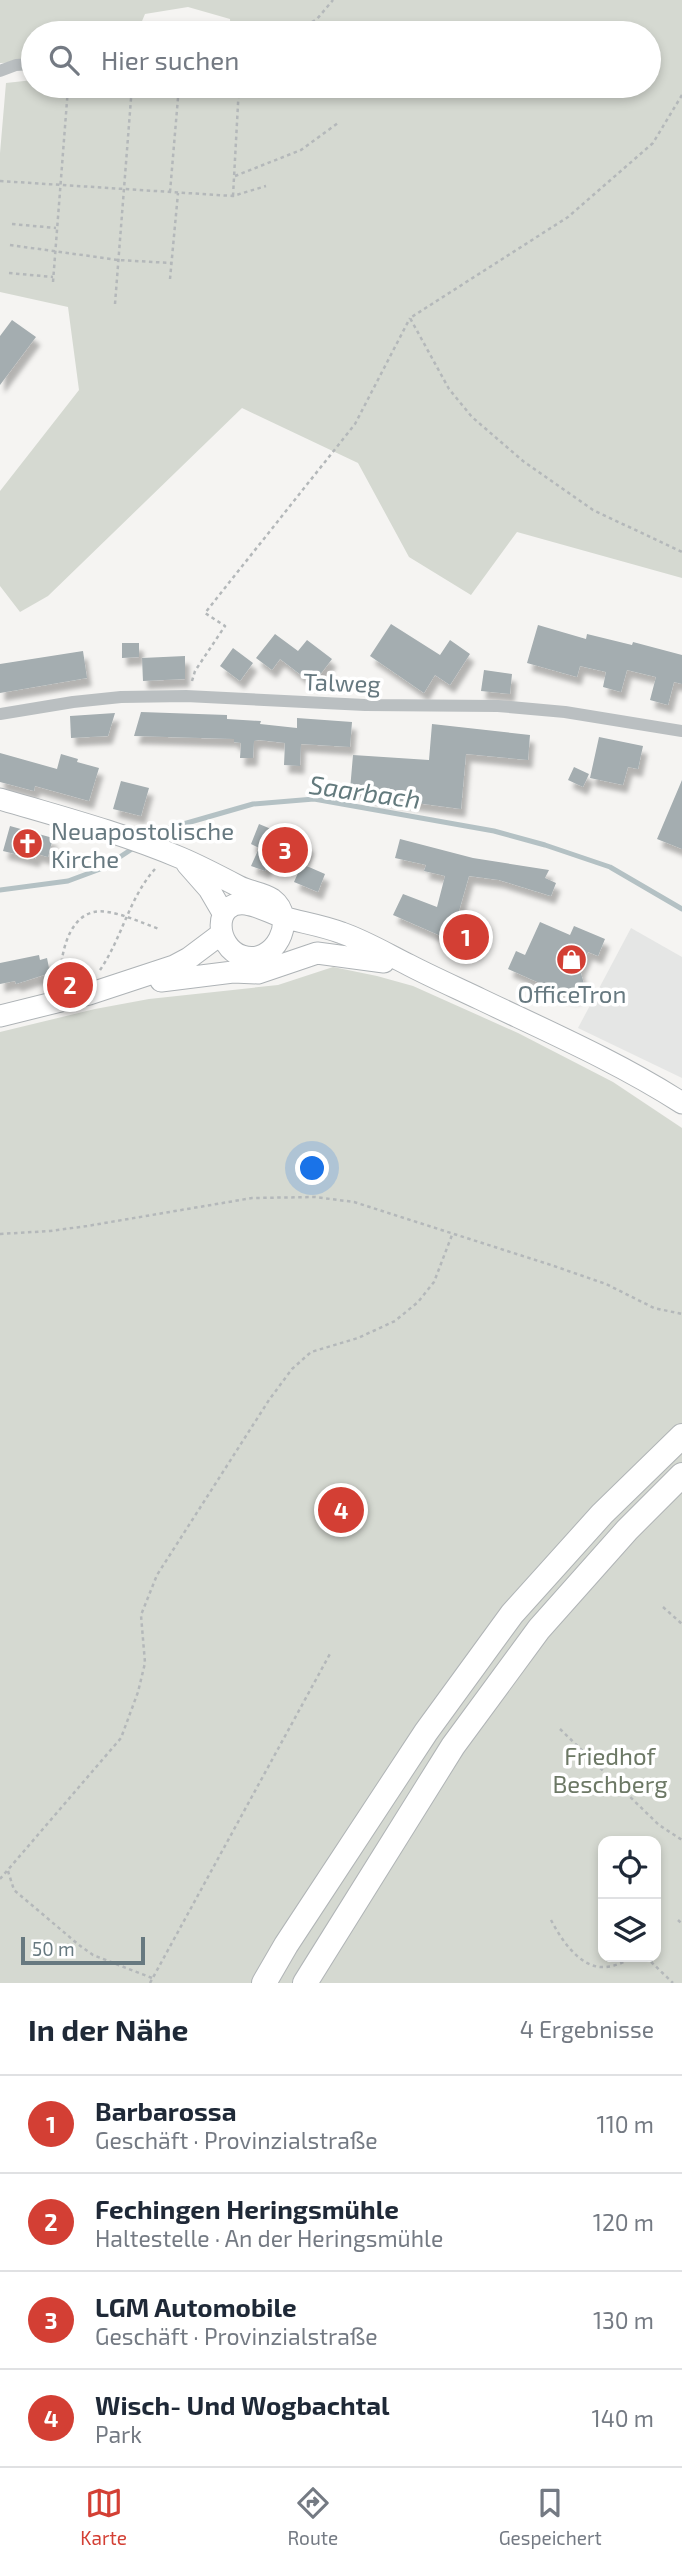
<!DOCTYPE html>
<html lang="de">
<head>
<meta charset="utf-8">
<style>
  body { margin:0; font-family:"Exo 2",sans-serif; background:#f6f6f7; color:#1f2937 }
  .controls { position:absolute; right:21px; bottom:21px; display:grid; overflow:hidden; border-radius:14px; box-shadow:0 4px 10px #0003 }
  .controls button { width:63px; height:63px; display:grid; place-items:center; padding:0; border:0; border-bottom:2px solid #e0e1e3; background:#fff; color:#1f2937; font:35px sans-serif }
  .scale { position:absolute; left:21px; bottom:18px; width:124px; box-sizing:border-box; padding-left:7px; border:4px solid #677980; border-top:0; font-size:19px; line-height:24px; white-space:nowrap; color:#677980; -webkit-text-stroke:5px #fff; paint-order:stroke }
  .you { position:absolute; left:313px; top:1169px; width:24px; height:24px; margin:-18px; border:5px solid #fff; border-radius:50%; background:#1a73e8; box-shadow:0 0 0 10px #1a73e833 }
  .badge { display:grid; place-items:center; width:46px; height:46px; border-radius:50%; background:#d33f34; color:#fff; font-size:23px; font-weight:700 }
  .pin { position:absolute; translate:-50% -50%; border:4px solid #fff; box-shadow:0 2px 7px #0006 }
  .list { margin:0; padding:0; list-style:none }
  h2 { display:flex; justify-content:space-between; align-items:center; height:91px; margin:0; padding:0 28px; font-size:30px }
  h2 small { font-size:23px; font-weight:400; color:#747a83 }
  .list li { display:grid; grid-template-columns:46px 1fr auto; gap:21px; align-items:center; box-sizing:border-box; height:98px; padding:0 28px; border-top:2px solid #e0e1e3 }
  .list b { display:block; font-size:26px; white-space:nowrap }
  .list p { margin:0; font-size:23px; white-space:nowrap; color:#747a83 }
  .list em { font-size:23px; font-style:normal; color:#747a83 }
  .icon { flex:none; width:38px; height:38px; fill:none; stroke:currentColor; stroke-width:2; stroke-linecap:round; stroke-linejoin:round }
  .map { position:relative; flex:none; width:682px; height:1983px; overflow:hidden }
  .search { position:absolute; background:#fff; box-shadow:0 4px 10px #0003; left:21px; right:21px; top:21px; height:77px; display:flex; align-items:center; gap:18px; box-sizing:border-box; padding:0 24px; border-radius:38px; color:#747a83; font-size:26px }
  .sheet { height:483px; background:#fff }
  nav { display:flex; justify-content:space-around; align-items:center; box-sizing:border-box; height:98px; border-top:2px solid #e0e1e3; background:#fff; font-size:19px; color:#747a83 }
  nav a { display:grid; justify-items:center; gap:4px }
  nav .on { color:#d33f34 }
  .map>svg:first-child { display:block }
</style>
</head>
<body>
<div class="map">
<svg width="682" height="1983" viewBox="0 0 682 1983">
  <defs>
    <filter id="shadow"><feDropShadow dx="4.5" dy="8" stdDeviation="2" flood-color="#0004"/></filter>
  </defs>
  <rect width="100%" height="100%" fill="#f5f4f2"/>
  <!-- built -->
  <path fill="#e5e6e5" d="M631,928L682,957V1078L578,1028Z"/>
  <!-- green -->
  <path fill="#d5d9d1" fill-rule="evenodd" d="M0,0H682V578L517,532L471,595L409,557L358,463L242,408L48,596L20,612L0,586V491L79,390L68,307L0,292V153L6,83L33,80V86H649V33H231L230,19L188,7L145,14L137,33H33V62L0,63Z
    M333,967L377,976L413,986L518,1033L613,1082L682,1128V1983H0V1032L95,1009L149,999L278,985ZM603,1841H656V1957H603Z"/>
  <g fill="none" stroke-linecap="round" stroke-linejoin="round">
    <!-- stream -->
    <path stroke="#b4c1c4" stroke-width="5" d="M149,838L159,831L253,804L314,799L494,831L545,845L610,867L682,909
      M0,890L68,881L103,868L135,847"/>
  </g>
  <!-- building -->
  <path fill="#a4adb0" filter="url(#shadow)" d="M12,320L36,337L0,385V336Z
    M391,624L440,655L450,640L470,654L450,685L435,675L424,693L370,656Z
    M538,625L586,639L587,634L632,645L633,642L682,655V684L674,682L668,705L650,700L656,677L627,670L621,692L603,687L606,672L580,666L577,677L527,663Z
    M275,634L298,651L307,640L332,659L313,684L280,659L272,670L256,658Z
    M122,643H139V657L122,658Z
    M233,648L253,663L240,681L220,666Z
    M83,651L87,678L0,693V664Z
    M185,656V679L143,681L142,658Z
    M484,670L512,674L510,694L481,691Z
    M141,712L227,715V719L261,721L260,724L297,728V718L352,722L350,747L301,744L300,766L284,765L285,743L259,740L254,741L253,758H240L241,743L234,742V739L134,736Z
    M115,713L108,736L71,738L70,716Z
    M432,724L530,735L528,760L466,754L461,809L371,797V791L350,790L353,755L429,760Z
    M599,737L643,746L638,769L628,767L623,785L590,778Z
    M0,753L57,769L61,754L78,759L77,762L99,768L89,801L35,786L34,791L0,782Z
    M574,767L589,774L583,787L568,780Z
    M682,780V849L657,839Z
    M121,781L149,788L141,816L113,809Z
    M259,824L310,845L302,864L273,852L265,871L251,866L259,848L251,844Z
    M10,826L53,838L48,857L37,854L35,859L3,851Z
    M400,839L473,858L549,870L545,878L556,883L551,896L499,880L469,876L459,911L487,922L475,951L393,915L403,894L437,907L445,876L424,871L426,865L395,858Z
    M302,864L325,874L318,892L294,882Z
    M540,922L570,935L574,926L605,939L598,956L588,952L580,970L584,984L579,995L571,997L508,969L516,951L525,955Z
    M39,955L40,960L47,958L50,973L16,984L15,981L0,984V963Z"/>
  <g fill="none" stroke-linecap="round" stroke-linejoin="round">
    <defs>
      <path id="major" d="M0,799C61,817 122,833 181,858C200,866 219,876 238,886C249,892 261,892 272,899C299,919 274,967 242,956C215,947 212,900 246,904C260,906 272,914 286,918C305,923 324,926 342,933C365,941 387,954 409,965C432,977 457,988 480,999C549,1032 618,1062 682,1103
        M187,864L209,889L223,913
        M161,981L233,972L258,973L317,953L384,962
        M0,1016L89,994L174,966L189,958L221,934"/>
      <path id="highway" d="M264,1983L286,1945L426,1732L512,1614L602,1514L682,1436
        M305,1983L453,1746L539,1629L627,1530L682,1475"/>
    </defs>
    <!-- major casing -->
    <use href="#major" stroke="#aeb3b6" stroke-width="23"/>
    <!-- highway casing -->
    <use href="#highway" stroke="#b0b4b6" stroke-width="26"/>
    <!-- path -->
    <path stroke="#b4b8ba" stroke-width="2.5" stroke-dasharray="3.5 3.5" stroke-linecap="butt" d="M294,33L317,19L333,0
      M682,95L653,143L568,217L410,318L449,389L472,417L523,461L593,510L682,552
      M235,176L301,150L338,123
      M0,181L233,196L266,186
      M170,192L179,86
      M233,196L239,86
      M12,224L56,228
      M10,245L118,260L171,263
      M9,273L53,277
      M170,279L178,193
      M53,282L68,88L94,86
      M115,304L132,86
      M192,681L195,671L225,626L205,613L355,424L410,318
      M100,970C122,938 129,898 155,869
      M60,983C60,960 66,918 94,912C111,908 142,923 159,929
      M0,1234L50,1231L87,1226L252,1198L315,1197L354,1202L551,1265L606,1284L654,1308L682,1314
      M663,1607L682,1624
      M560,1729L659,1825L682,1840
      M8,1871L14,1890L79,1945L93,1955L152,1978
      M0,1879L121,1738L138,1692L145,1663L141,1615L157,1575L269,1400L292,1369L311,1352L358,1338L395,1321L418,1302L434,1282L452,1235
      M551,1920C561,1939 580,1969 605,1967C615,1967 627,1960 637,1957
      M678,1920L682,1924
      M646,1957L673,1983
      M150,1983L331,1652"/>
    <!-- minor -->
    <path stroke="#babfc1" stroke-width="12" d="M0,71L16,65L33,64
      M0,714L73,702L121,697L186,696L365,705L498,706L565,712L682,731"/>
    <!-- major -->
    <use href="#major" stroke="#fff" stroke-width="21"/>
    <!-- highway -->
    <use href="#highway" stroke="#fff" stroke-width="24"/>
  </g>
  <!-- icons -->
  <defs>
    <symbol id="church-disc" viewBox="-11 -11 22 22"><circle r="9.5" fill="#d33f34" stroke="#fff"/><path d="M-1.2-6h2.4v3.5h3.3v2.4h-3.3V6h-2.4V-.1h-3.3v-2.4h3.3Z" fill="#fff"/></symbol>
    <symbol id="shop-disc" viewBox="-11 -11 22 22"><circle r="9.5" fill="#d33f34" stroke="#fff"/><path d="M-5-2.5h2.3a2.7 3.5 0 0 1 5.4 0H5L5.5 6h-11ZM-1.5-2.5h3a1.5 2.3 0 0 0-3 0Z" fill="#fff"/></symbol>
  </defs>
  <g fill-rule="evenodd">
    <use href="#church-disc" x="10" y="826" width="35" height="35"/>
    <use href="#shop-disc" x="554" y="942" width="35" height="35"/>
  </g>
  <g text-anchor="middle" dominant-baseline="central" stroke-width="7" stroke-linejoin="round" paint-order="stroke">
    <!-- street labels -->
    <g font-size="24" fill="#677980" stroke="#fff">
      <text transform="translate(342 682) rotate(2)">Talweg</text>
    </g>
    <!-- poi labels -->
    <g font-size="24" fill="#677980" stroke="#fff" text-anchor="start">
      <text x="51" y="830">Neuapostolische<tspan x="51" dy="28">Kirche</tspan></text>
      <text x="572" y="993" text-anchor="middle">OfficeTron</text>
    </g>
    <!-- park labels -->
    <g font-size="24" fill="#6c7865" stroke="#fff">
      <text x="610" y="1755">Friedhof<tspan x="610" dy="28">Beschberg</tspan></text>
    </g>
    <!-- water labels -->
    <g font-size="26" font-style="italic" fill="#637a7d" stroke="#fff">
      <text transform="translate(365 791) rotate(8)">Saarbach</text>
    </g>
  </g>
</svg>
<div class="controls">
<button><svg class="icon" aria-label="locate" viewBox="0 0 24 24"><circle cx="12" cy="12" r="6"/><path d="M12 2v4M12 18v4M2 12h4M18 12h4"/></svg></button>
<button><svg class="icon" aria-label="layers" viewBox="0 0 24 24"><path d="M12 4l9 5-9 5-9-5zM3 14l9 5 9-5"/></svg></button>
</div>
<div class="scale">50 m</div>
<div class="you"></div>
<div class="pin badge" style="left:466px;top:937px">1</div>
<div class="pin badge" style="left:70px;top:985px">2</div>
<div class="pin badge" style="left:285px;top:850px">3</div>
<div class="pin badge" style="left:341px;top:1510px">4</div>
<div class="search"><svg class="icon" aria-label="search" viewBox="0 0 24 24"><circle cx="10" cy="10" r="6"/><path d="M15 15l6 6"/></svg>Hier suchen</div>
</div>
<section class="sheet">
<h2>In der Nähe<small>4 Ergebnisse</small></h2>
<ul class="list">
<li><span class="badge">1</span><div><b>Barbarossa</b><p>Geschäft · Provinzialstraße</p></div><em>110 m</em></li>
<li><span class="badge">2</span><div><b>Fechingen Heringsmühle</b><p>Haltestelle · An der Heringsmühle</p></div><em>120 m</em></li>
<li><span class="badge">3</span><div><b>LGM Automobile</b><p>Geschäft · Provinzialstraße</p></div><em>130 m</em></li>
<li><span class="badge">4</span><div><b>Wisch- Und Wogbachtal</b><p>Park</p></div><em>140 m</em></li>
</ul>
</section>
<nav>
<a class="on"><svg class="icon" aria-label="map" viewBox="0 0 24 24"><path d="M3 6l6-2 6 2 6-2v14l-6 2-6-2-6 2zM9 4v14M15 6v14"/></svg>Karte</a>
<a><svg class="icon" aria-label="directions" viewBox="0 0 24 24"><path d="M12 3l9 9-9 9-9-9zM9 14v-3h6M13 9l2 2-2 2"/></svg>Route</a>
<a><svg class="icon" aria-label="saved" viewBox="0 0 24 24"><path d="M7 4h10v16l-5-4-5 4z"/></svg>Gespeichert</a>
</nav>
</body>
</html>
